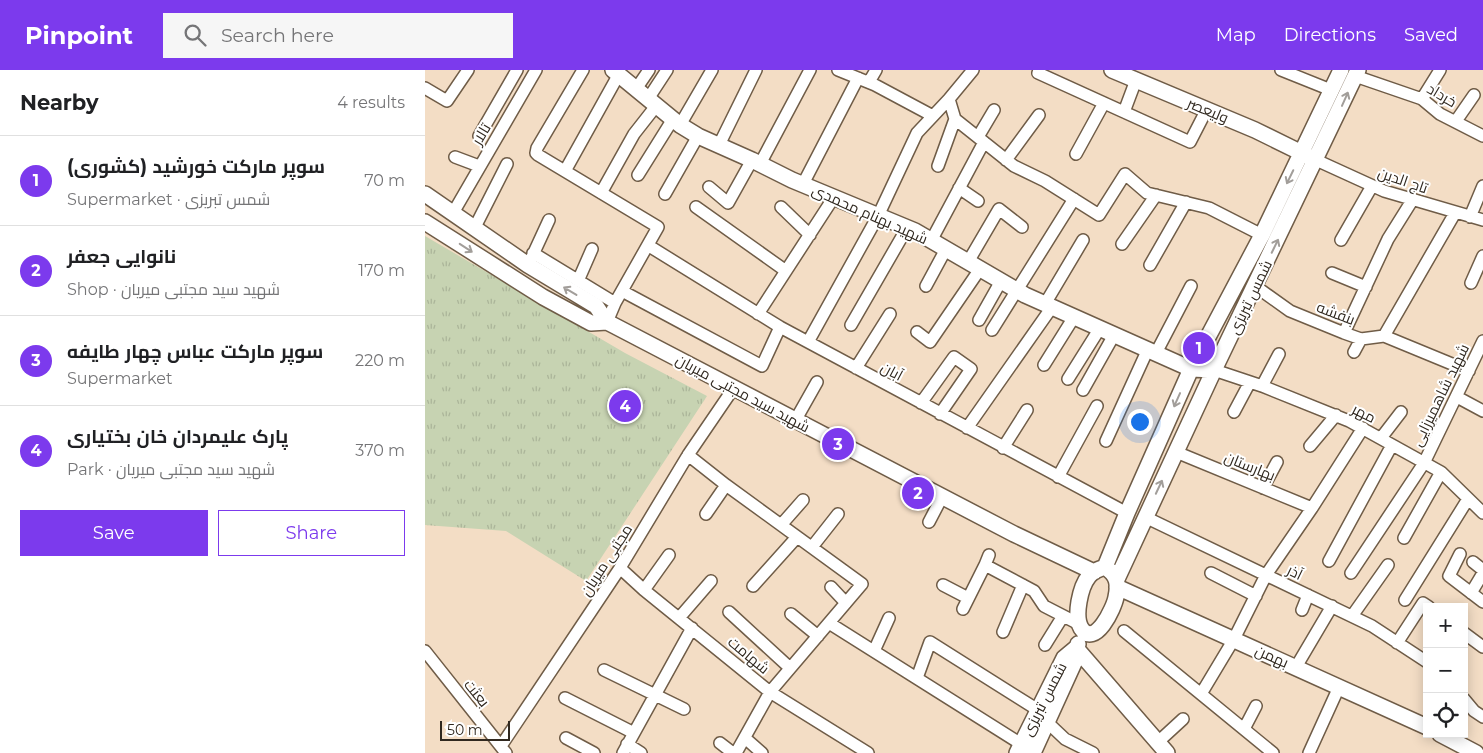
<!DOCTYPE html>
<html lang="en">
<head>
<meta charset="utf-8">
<style>
  body { margin:0; font-family:Montserrat,Cairo,sans-serif; background:#f6f6f6; color:#202124 }
  .controls { position:absolute; right:15px; bottom:15px; display:grid; overflow:hidden; border-radius:0px; box-shadow:0 2px 12px #0003 }
  .controls button { width:45px; height:45px; display:grid; place-items:center; padding:0; border:0; border-bottom:1px solid #e0e0e0; background:#fff; color:#202124; font:25px sans-serif }
  .scale { position:absolute; left:15px; bottom:12px; width:70px; box-sizing:border-box; padding-left:5px; border:2px solid #30281f; border-top:0; font-size:14px; line-height:18px; white-space:nowrap; color:#30281f; -webkit-text-stroke:4px #fff; paint-order:stroke }
  .you { position:absolute; left:714px; top:351px; width:18px; height:18px; margin:-12px; border:4px solid #fff; border-radius:50%; background:#1a73e8; box-shadow:0 0 0 8px #1a73e833 }
  .badge { display:grid; place-items:center; width:32px; height:32px; border-radius:50%; background:#7c3aed; color:#fff; font-size:16px; font-weight:700 }
  .pin { position:absolute; translate:-50% -50%; border:2px solid #fff; box-shadow:0 1px 5px #0006 }
  .list { margin:0; padding:0; list-style:none }
  h2 { display:flex; justify-content:space-between; align-items:center; height:65px; margin:0; padding:0 20px; font-size:21px }
  h2 small { font-size:16px; font-weight:400; color:#757577 }
  .list li { display:grid; grid-template-columns:32px 1fr auto; gap:15px; align-items:center; box-sizing:border-box; height:90px; padding:0 20px; border-top:1px solid #e0e0e0 }
  .list b { display:block; font-size:19px; white-space:nowrap }
  .list p { margin:0; font-size:16px; white-space:nowrap; color:#757577 }
  .list em { font-size:16px; font-style:normal; color:#757577 }
  .actions { display:flex; gap:10px; padding:15px 20px }
  .actions a { flex:1; padding:11px 0; border:1px solid #7c3aed; border-radius:0px; text-align:center; font-size:18px; color:#7c3aed }
  .actions .main { background:#7c3aed; color:#fff }
  .icon { flex:none; width:28px; height:28px; fill:none; stroke:currentColor; stroke-width:2; stroke-linecap:round; stroke-linejoin:round }
  .map { position:relative; flex:none; width:1058px; height:683px; overflow:hidden }
  header { display:flex; align-items:center; gap:30px; box-sizing:border-box; height:70px; padding:0 25px; background:#7c3aed; color:#fff }
  header strong { font-size:24px }
  nav { display:flex; gap:28px; margin-inline-start:auto; font-size:18px }
  .search { width:350px; height:45px; background:#f6f6f6; display:flex; align-items:center; gap:12px; box-sizing:border-box; padding:0 18px; border-radius:0px; color:#757577; font-size:19px }
  main { display:flex }
  aside { flex:1; background:#fff }
  .map>svg:first-child { display:block }
</style>
</head>
<body>
<header>
<strong>Pinpoint</strong>
<div class="search"><svg class="icon" aria-label="search" viewBox="0 0 24 24"><circle cx="10" cy="10" r="6"/><path d="M15 15l6 6"/></svg>Search here</div>
<nav><a>Map</a><a>Directions</a><a>Saved</a></nav>
</header>
<main>
<aside>
<h2>Nearby<small>4 results</small></h2>
<ul class="list">
<li><span class="badge">1</span><div><b>سوپر مارکت خورشید (کشوری)</b><p>Supermarket · شمس تبریزی</p></div><em>70 m</em></li>
<li><span class="badge">2</span><div><b>نانوایی جعفر</b><p>Shop · شهید سید مجتبی میریان</p></div><em>170 m</em></li>
<li><span class="badge">3</span><div><b>سوپر مارکت عباس چهار طایفه</b><p>Supermarket</p></div><em>220 m</em></li>
<li><span class="badge">4</span><div><b>پارک علیمردان خان بختیاری</b><p>Park · شهید سید مجتبی میریان</p></div><em>370 m</em></li>
</ul>
<div class="actions"><a class="main">Save</a><a>Share</a></div>
</aside>
<div class="map">
<svg width="1058" height="683" viewBox="0 0 1058 683">
  <defs>
    <pattern id="grass-tufts" width="24" height="20" patternUnits="userSpaceOnUse" patternTransform="scale(1.25)"><rect width="24" height="20" fill="#c7d3b2"/><path d="M3 7l-1-3M5 7V3M7 7l1-3M15 17l-1-3M17 17v-4M19 17l1-3" fill="none" stroke="#abb599"/></pattern>
  </defs>
  <rect width="100%" height="100%" fill="#f3ddc5"/>
  <!-- grass -->
  <path fill="url(#grass-tufts)" d="M0,166L200,283L282,326L161,511L81,461L0,455Z"/>
  <g fill="none" stroke-linecap="round" stroke-linejoin="round">
    <defs>
      <path id="street" d="M158,0L112,78L111,83L113,85L233,157L190,233L182,252
        M413,0L450,15L508,46
        M614,0L613,3L765,72L782,39
        M856,0L906,20
        M930,6L997,29L1015,44L1058,66
        M444,12L451,0
        M0,18L22,31L43,0
        M211,19L224,0
        M223,29L242,0
        M524,29L530,49L589,96L620,111L674,145L700,104L722,123L784,138L837,165
        M997,29L1015,0
        M699,42L711,10
        M1031,51L1049,25
        M255,55L287,0
        M54,66L92,0
        M553,67L569,40
        M294,75L331,0
        M651,84L679,33
        M30,87L54,96
        M581,90L614,45
        M891,90L959,121L1058,150
        M335,94L385,0
        M513,96L530,49
        M140,101L194,4
        M213,105L248,49
        M378,114L433,8
        M284,117L303,133L327,90
        M534,118L553,131
        M176,123L209,64L231,36
        M240,124L273,66
        M271,137L361,201
        M356,137L385,165
        M28,143L111,0
        M1045,147L1058,116
        M49,159L82,94
        M916,170L947,116
        M506,171L559,72
        M697,174L731,125
        M224,176L355,257L702,443
        M108,183L190,233
        M106,189L124,150
        M543,192L574,139L597,157
        M725,195L761,132
        M907,203L941,217
        M153,211L167,179
        M1046,213L1058,186
        M501,216L521,179
        M830,216L865,241L919,263L936,269L959,266L1044,301
        M197,221L337,296L355,257
        M620,234L658,170
        M333,244L409,127
        M554,250L576,211
        M426,255L482,158
        M567,260L649,129
        M492,262L505,272L555,199
        M919,263L963,169L988,129
        M959,266L1030,143
        M383,272L453,146L492,63L524,29L548,0
        M929,282L936,269
        M731,283L766,216
        M619,295L649,247
        M431,298L465,244
        M789,300L837,316L924,351L1016,402L1058,443
        M643,309L675,258
        M837,316L854,284
        M658,320L689,265
        M1032,327L1058,341
        M496,333L529,287L546,299L515,344
        M809,342L825,312
        M370,351L392,312
        M542,358L627,237
        M956,368L976,342
        M681,371L723,279
        M885,376L911,345
        M578,378L602,340
        M751,382L887,438
        M263,385L301,415L437,514L345,622L311,683
        M633,407L672,336
        M838,418L852,392
        M281,444L301,415
        M720,447L947,556L1002,592
        M504,452L517,427
        M356,455L378,430
        M979,468L1016,402
        M387,477L413,444
        M1035,484L1024,506L1058,532
        M564,485L560,495L609,521L619,536L654,554
        M904,491L967,375
        M1048,492L1058,500
        M195,498L219,520L345,622L443,683
        M786,503L831,526
        M926,503L999,393L1058,271
        M518,515L543,528
        M328,516L372,467
        M406,517L421,533
        M219,520L244,485
        M1046,523L1058,503
        M980,530L1043,429
        M538,539L560,495
        M877,540L883,525
        M304,542L365,598
        M366,544L393,566
        M927,546L963,495
        M254,548L286,511
        M404,553L596,674
        M699,561L848,683
        M578,562L598,515
        M1039,563L1058,577
        M972,573L998,533L1004,537
        M620,575L638,546
        M0,581L81,683
        M449,581L464,548
        M871,597L907,536
        M179,600L259,639
        M492,608L505,572L613,640
        M776,624L809,569L841,505L887,438L938,358
        M140,628L209,663
        M1039,629L1049,641L1058,647
        M622,652L640,669L668,683
        M819,659L831,636
        M141,668L169,683
        M320,668L337,683
        M733,672L758,649
        M295,673L308,683
        M202,674L216,683
        M76,676L195,498L263,385L308,319
        M198,683L267,558
        M884,683L914,617"/>
      <path id="secondary" d="M188,0L255,55L273,66L327,90L367,110L490,161L600,225L766,299L789,300
        M687,0L830,60L885,87
        M0,124L103,195L171,236L182,252L188,255L589,464L669,502
        M0,152L118,227L166,253L182,252
        M680,497L702,443L766,299L837,165L916,0
        M680,497C692,505 694,513 691,527C689,538 670,579 656,558C649,546 655,517 664,506C668,501 674,499 680,497Z
        M692,509L789,300L933,0
        M692,517L1002,657
        M651,578L742,683
        M1015,664L1051,683
        M592,683L639,588L651,578
        M608,683L649,593L653,574"/>
    </defs>
    <!-- street casing -->
    <use href="#street" stroke="#6f5c47" stroke-width="14"/>
    <!-- secondary casing -->
    <use href="#secondary" stroke="#6f5c47" stroke-width="18"/>
    <!-- street -->
    <use href="#street" stroke="#fff" stroke-width="11"/>
    <!-- secondary -->
    <use href="#secondary" stroke="#fff" stroke-width="15"/>
  </g>
  <!-- one-way arrows -->
  <defs><path id="oneway-shaft" d="M-6 0H5M1.5-3L5.5 0L1.5 3" fill="none" stroke-width="1.6" stroke-linecap="round" stroke-linejoin="round" transform="scale(1.25)"/></defs>
  <g stroke="#a29e9a">
    <use href="#oneway-shaft" transform="translate(920 29) rotate(-66)"/>
    <use href="#oneway-shaft" transform="translate(865 107) rotate(116)"/>
    <use href="#oneway-shaft" transform="translate(850 176) rotate(-64)"/>
    <use href="#oneway-shaft" transform="translate(41 178) rotate(33)"/>
    <use href="#oneway-shaft" transform="translate(145 221) rotate(-149)"/>
    <use href="#oneway-shaft" transform="translate(752 330) rotate(114)"/>
    <use href="#oneway-shaft" transform="translate(734 417) rotate(-65)"/>
  </g>
  <g text-anchor="middle" dominant-baseline="central" stroke-width="4" stroke-linejoin="round" paint-order="stroke">
    <!-- street labels -->
    <g font-size="15" fill="#30281f" stroke="#fff">
      <text transform="translate(1017 25) rotate(31)">خرداد</text>
      <text transform="translate(783 40) rotate(23)">ولیعصر</text>
      <text transform="translate(56 64) rotate(-59)">تالار</text>
      <text transform="translate(978 110) rotate(19)">تاج الدین</text>
      <text transform="translate(445 144) rotate(24)">شهید بهنام محمدی</text>
      <text transform="translate(825 227) rotate(-64)">شمس تبریزی</text>
      <text transform="translate(911 243) rotate(21)">بنفشه</text>
      <text transform="translate(467 301) rotate(28)">آبان</text>
      <text transform="translate(318 323) rotate(28)">شهید سید مجتبی میریان</text>
      <text transform="translate(1015 325) rotate(-64)">شهید شاهمیرزایی</text>
      <text transform="translate(939 343) rotate(27)">مهر</text>
      <text transform="translate(825 396) rotate(22)">بهارستان</text>
      <text transform="translate(181 490) rotate(-57)">مجتبی میریان</text>
      <text transform="translate(870 502) rotate(26)">آذر</text>
      <text transform="translate(324 585) rotate(40)">شهامت</text>
      <text transform="translate(847 586) rotate(24)">بهمن</text>
      <text transform="translate(52 623) rotate(51)">بعثت</text>
      <text transform="translate(619 629) rotate(-63)">شمس تبریزی</text>
    </g>
  </g>
</svg>
<div class="controls">
<button>+</button>
<button>−</button>
<button><svg class="icon" aria-label="locate" viewBox="0 0 24 24"><circle cx="12" cy="12" r="6"/><path d="M12 2v4M12 18v4M2 12h4M18 12h4"/></svg></button>
</div>
<div class="scale">50 m</div>
<div class="you"></div>
<div class="pin badge" style="left:774px;top:278px">1</div>
<div class="pin badge" style="left:493px;top:423px">2</div>
<div class="pin badge" style="left:413px;top:374px">3</div>
<div class="pin badge" style="left:200px;top:336px">4</div>
</div>
</main>
</body>
</html>
